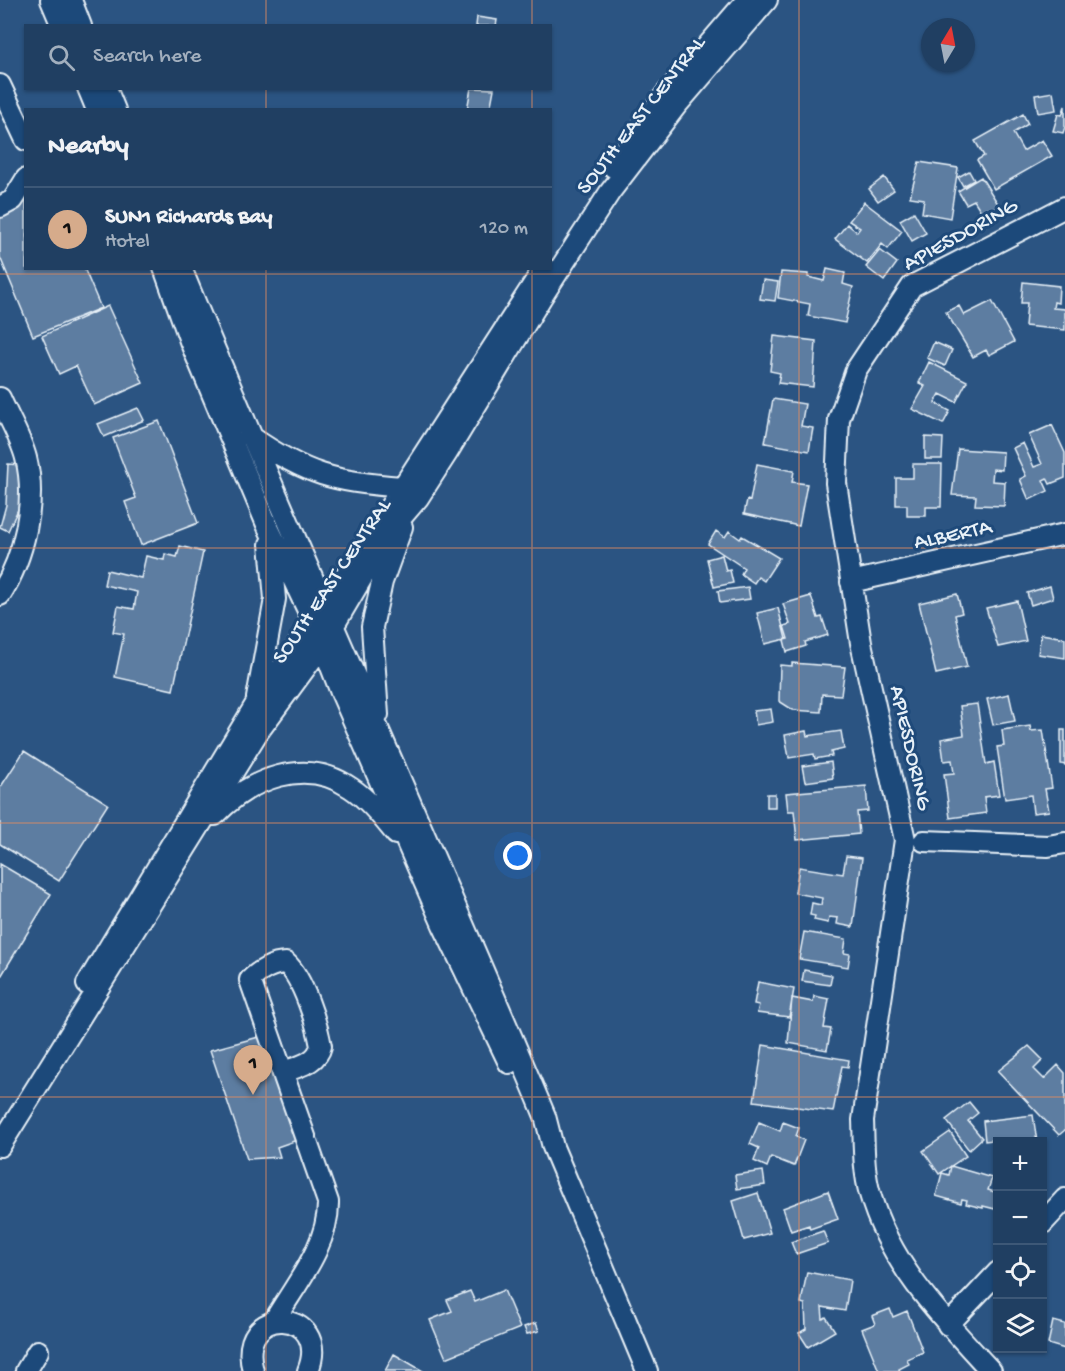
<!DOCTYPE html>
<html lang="en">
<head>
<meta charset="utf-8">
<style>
  body { margin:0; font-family:"Gochi Hand",sans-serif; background:#2d4a6b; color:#f1f3f6 }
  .controls { position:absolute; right:18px; bottom:18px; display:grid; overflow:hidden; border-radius:0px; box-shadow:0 2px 4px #0004 }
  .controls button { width:54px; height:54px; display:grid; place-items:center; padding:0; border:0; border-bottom:2px solid #3d5877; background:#203f62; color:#f1f3f6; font:30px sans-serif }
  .compass { position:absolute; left:921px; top:18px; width:54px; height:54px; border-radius:50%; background:#203f62; box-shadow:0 2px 4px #0004; rotate:10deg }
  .you { position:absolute; left:518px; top:856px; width:21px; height:21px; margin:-15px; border:4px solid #fff; border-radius:50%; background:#1a73e8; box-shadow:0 0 0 9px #1a73e833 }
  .badge { display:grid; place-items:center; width:39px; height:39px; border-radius:50%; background:#d6ab8b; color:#111; font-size:20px; font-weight:700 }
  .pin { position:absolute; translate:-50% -50px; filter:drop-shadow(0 2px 3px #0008) }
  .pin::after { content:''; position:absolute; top:32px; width:21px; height:18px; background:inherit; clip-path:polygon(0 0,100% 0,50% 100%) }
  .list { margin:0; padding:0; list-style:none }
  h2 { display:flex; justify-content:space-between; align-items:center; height:78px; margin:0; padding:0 24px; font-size:26px }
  h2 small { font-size:20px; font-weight:400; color:#a2afbe }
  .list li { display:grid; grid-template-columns:39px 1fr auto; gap:18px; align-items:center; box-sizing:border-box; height:84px; padding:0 24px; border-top:2px solid #3d5877 }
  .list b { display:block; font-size:22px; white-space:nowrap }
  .list p { margin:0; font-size:20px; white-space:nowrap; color:#a2afbe }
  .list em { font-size:20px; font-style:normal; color:#a2afbe }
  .icon { flex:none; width:33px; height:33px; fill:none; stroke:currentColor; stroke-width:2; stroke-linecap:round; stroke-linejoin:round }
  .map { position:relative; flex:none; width:1065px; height:1371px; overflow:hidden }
  .search { position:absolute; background:#203f62; box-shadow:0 2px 4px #0004; left:24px; top:24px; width:528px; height:66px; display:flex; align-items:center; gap:15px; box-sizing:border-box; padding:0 21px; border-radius:0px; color:#a2afbe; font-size:22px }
  .panel { position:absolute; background:#203f62; box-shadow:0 2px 4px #0004; left:24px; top:108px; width:528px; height:162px; border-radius:0px }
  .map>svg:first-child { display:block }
</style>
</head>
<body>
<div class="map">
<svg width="1065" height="1371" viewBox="0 0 1065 1371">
  <rect width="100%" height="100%" fill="#2b5482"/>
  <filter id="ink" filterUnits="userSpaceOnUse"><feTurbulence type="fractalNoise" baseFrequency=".0167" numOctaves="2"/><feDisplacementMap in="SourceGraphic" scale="12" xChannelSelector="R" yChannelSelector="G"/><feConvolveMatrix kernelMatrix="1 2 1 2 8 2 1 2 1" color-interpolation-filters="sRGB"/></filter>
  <g filter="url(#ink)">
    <!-- building -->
    <path fill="#5d7da1" stroke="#e8f1f8" stroke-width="1.5" d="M477,17L497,20L496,26H476Z
      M471,88L494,89L490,110H467Z
      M1053,92L1056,110L1038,113L1035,95Z
      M1065,106V127L1063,133L1053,131L1058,114L1062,115Z
      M1023,114L1028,124L1013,133L1023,151L1042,140L1052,156L994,189L977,160L984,156L975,141Z
      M919,162L958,168L950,218L922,213L924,199L910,197Z
      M969,171L974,180L963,186L958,177Z
      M884,177L894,190L878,201L869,189Z
      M981,177L1000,207L984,216L974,200L966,204L958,191Z
      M26,201V268H84L101,308L33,336L0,257V212Z
      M864,202L902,231L888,249L882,244L867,263L835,239L847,224L857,232L860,228L849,221Z
      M914,212L926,233L912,241L900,220Z
      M880,250L897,263L884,281L866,267Z
      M827,269L845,273L843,284L853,287L845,323L808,316L810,304L778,298L781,272L808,274V277L824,281Z
      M763,280L778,282L775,301L760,299Z
      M1023,282L1059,286L1058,303L1054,302L1053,308L1065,309V330L1025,326L1027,303H1021Z
      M992,301L1014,342L989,355L986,350L973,357L946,312L959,306L964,315Z
      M108,306L143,383L94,405L76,366L59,374L42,336Z
      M774,336L816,341L813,387L778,383L780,373L770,371Z
      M934,342L952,350L945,366L927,358Z
      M929,362L967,381L956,402L940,394L935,403L950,411L943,424L912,409L925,386L919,383Z
      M773,399L805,404L801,426L813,428L809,451L765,443Z
      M138,408L144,420L104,437L98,424Z
      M159,421L198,523L141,545L125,502L136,498L113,438Z
      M1052,425L1065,453V478L1050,484L1047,478L1043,480L1048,491L1029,500L1020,479L1026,476L1013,448L1023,443L1034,467L1042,464L1029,435Z
      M925,437L943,438L942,459H925Z
      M958,449L1003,452L1002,470L993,469L992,481L1005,482L1004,506L975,505L976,496L952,495Z
      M8,464L21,465L20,505L8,531L0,527L6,505Z
      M757,464L794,471L792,482L807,484L799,526L744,514L747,500L750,501Z
      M913,464H942L941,507H926V516H907V505H896V478H913Z
      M716,531L725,537L729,531L740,539L742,536L779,558L764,581L758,577L754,583L741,574L744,568L708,544Z
      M180,546L203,552L173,690L115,677L124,634L113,632L118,606L134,609L137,592L104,585L107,570L141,578L146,556L164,560L165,554L177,557Z
      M722,555L726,571L730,570L733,583L714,587L707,559Z
      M1050,586L1053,598L1031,605L1027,593Z
      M748,587L750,599L720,603L718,591Z
      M957,594L962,613L955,615L967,667L936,674L919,603Z
      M811,596L818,618L822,617L828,635L805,642L806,646L787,652L784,640L788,639L784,626L790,624L783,604Z
      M1017,601L1026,641L998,647L986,608Z
      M778,608L786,639L765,644L757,613Z
      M1041,634L1065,638V658L1038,654Z
      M792,663L845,667L841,695L822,694L821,712L793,710L779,701L780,665L792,666Z
      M1009,694L1015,721L993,725L987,699Z
      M977,704L986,764L994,762L999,795L984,797L986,813L950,818L944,774L954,773L952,760L944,761L941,739L964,735L960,706Z
      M771,709L773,722L756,725L754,711Z
      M1030,726L1031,731L1043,730L1052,788L1045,789L1049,811L1033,813L1031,795L1005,799L997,747L1004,746L1002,730Z
      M1061,730H1065V765L1061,764Z
      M806,731L807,736L841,731L844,749L831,752L832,756L815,759L814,754L789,758L785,735Z
      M24,751L108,804L59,881L0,844V788Z
      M831,762L833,778L805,782L802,766Z
      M866,786L868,811L857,812L859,834L797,840L794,811H788L786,793Z
      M767,794H775V807H767Z
      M846,856L862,858L853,927L837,924L838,918L829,917L828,923L814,920L815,916L810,915L812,903L821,905L822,898L795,893L799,867L843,874Z
      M0,864L51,894L0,978Z
      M804,932L846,939L844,953L850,954L848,967L799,959Z
      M804,970L832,975L830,985L802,981Z
      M758,982L794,989L789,1017L757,1013L759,1005L754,1004Z
      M814,996L829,999L824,1028L831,1029L827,1050L788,1043L792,998L813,1002Z
      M259,1037L297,1140L277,1147L280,1157L247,1159L210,1050Z
      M763,1045L849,1060L848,1067L842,1066L833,1112L754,1101Z
      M1029,1046L1043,1060L1034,1069L1044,1079L1058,1065L1065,1073V1130L1059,1135L998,1071Z
      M969,1102L978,1113L968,1121L982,1138L969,1150L946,1120Z
      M1033,1115L1037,1142H998V1147H994L993,1140L985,1141L983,1121Z
      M759,1122L780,1131L783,1122L799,1128L796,1136L804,1140L794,1166L771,1157L767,1167L754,1161L759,1148L750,1144Z
      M950,1132L966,1156L939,1174L923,1151Z
      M951,1166L992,1178L988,1190L998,1193L995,1209L983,1206V1208L966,1204L967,1200L962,1199L961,1203L936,1196L942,1173L949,1175Z
      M763,1171L765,1185L737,1189L735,1175Z
      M828,1191L838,1219L810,1229L809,1225L791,1231L783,1208Z
      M758,1193L770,1233L744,1240L733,1201Z
      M823,1231L828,1243L796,1254L791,1242Z
      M807,1272L850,1280L845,1311L822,1307L823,1319L826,1317L835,1331L808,1347L799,1333L806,1329L805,1304L801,1303Z
      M504,1290L520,1328L446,1358L430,1320L452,1311L447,1300L470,1291L475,1302Z
      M890,1309L893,1317L907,1311L923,1352L907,1359L909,1364L899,1369L900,1371H879L862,1329L875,1324L872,1316Z
      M1053,1321L1065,1324V1349L1048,1344Z
      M536,1323L539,1331L527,1334L524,1327Z
      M394,1354L423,1371H385Z"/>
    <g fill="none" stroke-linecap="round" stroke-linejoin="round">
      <defs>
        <path id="minor" d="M51,0L62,26
          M71,0L81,26
          M0,85L26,140
          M88,88L97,110
          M106,88L115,110
          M613,167L665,95L747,0
          M0,207L13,200L26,179
          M164,268L190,341L268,527L314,623L340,690L443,925L509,1063
          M181,268C298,553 426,832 545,1116L553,1147L647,1371
          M0,398C8,417 21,438 26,458C37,502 24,558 0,595
          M250,436C306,475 335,482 402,487
          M851,582L1065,534
          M257,698L275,599L270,544
          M378,715L372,627L382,582L402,527
          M215,815C250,779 305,756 351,788C369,800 382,817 396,834
          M924,841L1048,846L1065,843
          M87,984L256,704L326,606L544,268
          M0,1146L258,732L323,644L389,532L418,498L447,453L541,298L610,192L676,106L767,0
          M1042,1224L1065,1199
          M274,1321C295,1285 329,1245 328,1202L250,980C259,971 273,963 286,963C303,978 317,1024 321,1046C317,1063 299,1066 284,1072
          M948,1325L998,1272
          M26,1371L38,1351
          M253,1371C234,1301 333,1308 308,1371
          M991,1371C942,1318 890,1265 870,1194C863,1170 864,1144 863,1120L905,840L861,643L836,483L839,419L856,370L912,286L1065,207"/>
      </defs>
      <!-- minor casing -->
      <use href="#minor" stroke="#e8f1f8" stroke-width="24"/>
      <!-- minor -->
      <use href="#minor" stroke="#1f4a7a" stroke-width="20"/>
    </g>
  </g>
  <!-- grid -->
  <path fill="none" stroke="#e88e5f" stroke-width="1.5" stroke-opacity="0.55" d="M266,0V26M532,0V26M799,0V1371M266,88V110M532,88V110M266,268V1371M532,268V1371M0,274H1065M0,548H1065M0,823H1065M0,1097H1065"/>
  <g text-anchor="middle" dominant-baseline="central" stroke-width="6" stroke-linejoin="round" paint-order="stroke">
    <!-- street labels -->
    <g font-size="22" fill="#e8f1f8" stroke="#1f4a7a">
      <text transform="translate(642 116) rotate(-52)">SOUTH EAST CENTRAL</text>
      <text transform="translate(961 236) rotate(-29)">APIESDORING</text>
      <text transform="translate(953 536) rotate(-12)">ALBERTA</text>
      <text transform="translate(333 582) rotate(-56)">SOUTH EAST CENTRAL</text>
      <text transform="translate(909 748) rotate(77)">APIESDORING</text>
    </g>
  </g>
</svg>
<div class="controls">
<button>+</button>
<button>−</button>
<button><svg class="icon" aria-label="locate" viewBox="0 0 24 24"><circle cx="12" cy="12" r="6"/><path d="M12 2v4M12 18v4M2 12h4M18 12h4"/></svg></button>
<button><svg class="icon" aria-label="layers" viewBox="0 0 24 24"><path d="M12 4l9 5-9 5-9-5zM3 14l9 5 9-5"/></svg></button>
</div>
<svg class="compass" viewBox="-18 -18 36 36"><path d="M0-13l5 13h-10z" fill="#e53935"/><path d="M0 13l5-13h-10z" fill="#a2afbe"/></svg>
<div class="you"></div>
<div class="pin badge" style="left:253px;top:1095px">1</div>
<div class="search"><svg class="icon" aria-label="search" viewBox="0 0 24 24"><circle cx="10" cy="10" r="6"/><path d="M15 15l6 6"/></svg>Search here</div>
<section class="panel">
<h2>Nearby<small></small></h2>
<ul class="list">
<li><span class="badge">1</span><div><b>SUN1 Richards Bay</b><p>Hotel</p></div><em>120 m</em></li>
</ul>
</section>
</div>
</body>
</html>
